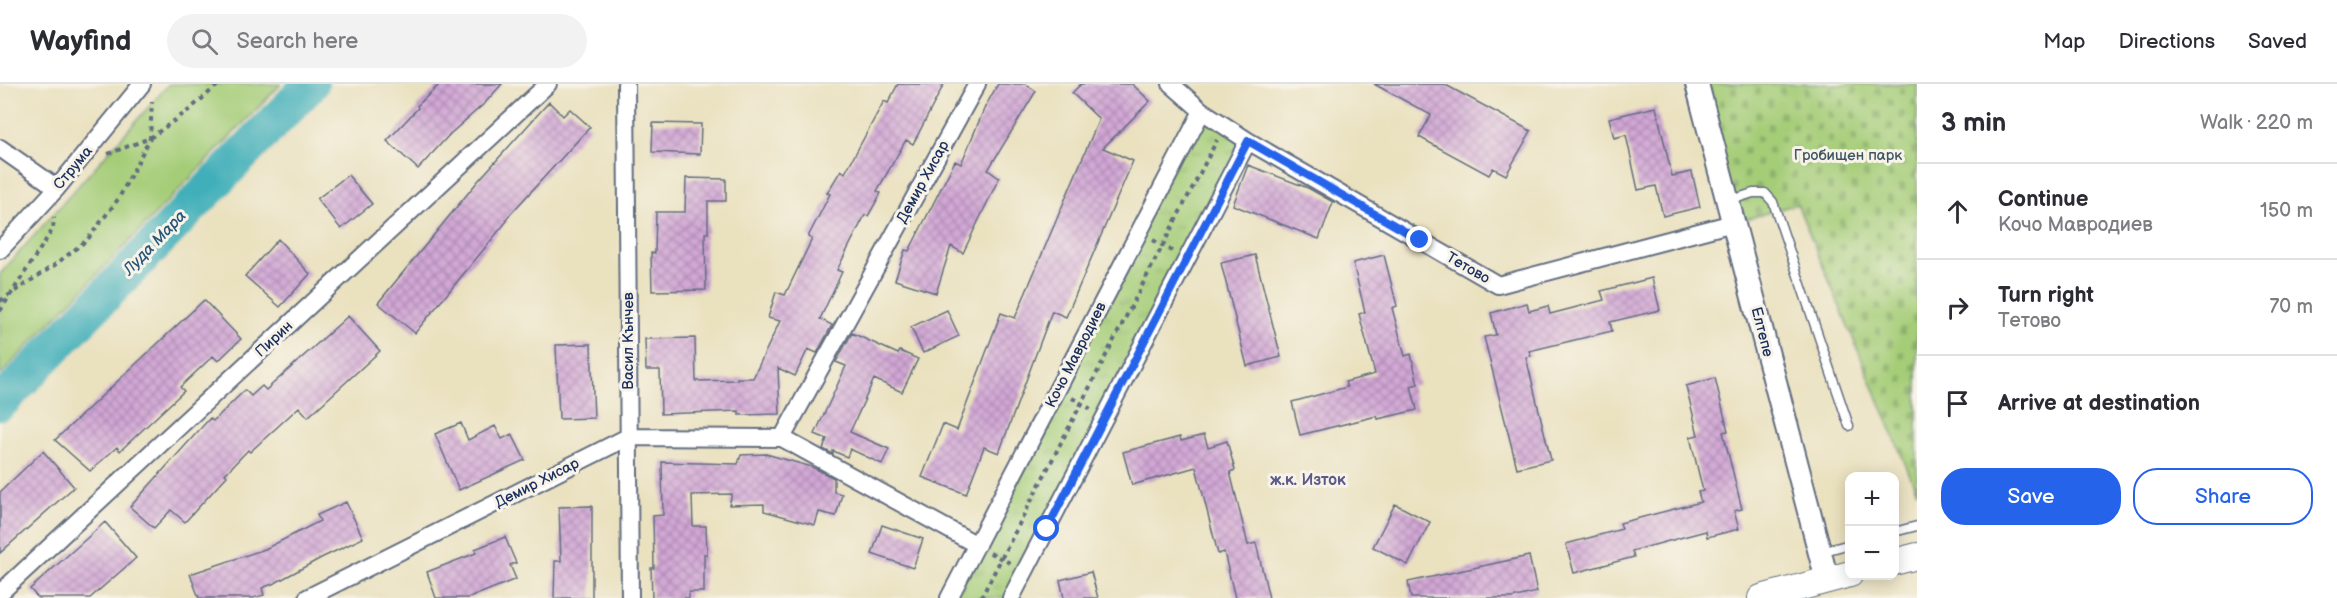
<!DOCTYPE html>
<html lang="en">
<head>
<meta charset="utf-8">
<style>
  body { margin:0; font-family:"Balsamiq Sans",sans-serif; background:#f2f2f3; color:#2b2b33 }
  .controls { position:absolute; right:18px; bottom:18px; display:grid; overflow:hidden; border-radius:12px; box-shadow:0 3px 15px #0003 }
  .controls button { width:54px; height:54px; display:grid; place-items:center; padding:0; border:0; border-bottom:2px solid #e1e1e2; background:#fff; color:#2b2b33; font:30px sans-serif }
  .stop { position:absolute; width:18px; height:18px; margin:-14px; border:4px solid #2563eb; border-radius:50%; background:#fff }
  .stop.end { background:#2563eb; border-color:#fff; box-shadow:0 2px 6px #0008 }
  .list { margin:0; padding:0; list-style:none }
  h2 { display:flex; justify-content:space-between; align-items:center; height:78px; margin:0; padding:0 24px; font-size:26px }
  h2 small { font-size:20px; font-weight:400; color:#7c7c81 }
  .list li { display:grid; grid-template-columns:39px 1fr auto; gap:18px; align-items:center; box-sizing:border-box; height:96px; padding:0 24px; border-top:2px solid #e1e1e2 }
  .list b { display:block; font-size:22px; white-space:nowrap }
  .list p { margin:0; font-size:20px; white-space:nowrap; color:#7c7c81 }
  .list em { font-size:20px; font-style:normal; color:#7c7c81 }
  .actions { display:flex; gap:12px; padding:18px 24px }
  .actions a { flex:1; padding:14px 0; border:2px solid #2563eb; border-radius:24px; text-align:center; font-size:21px; color:#2563eb }
  .actions .main { background:#2563eb; color:#fff }
  .icon { flex:none; width:33px; height:33px; fill:none; stroke:currentColor; stroke-width:2; stroke-linecap:round; stroke-linejoin:round }
  .map { position:relative; flex:none; width:1917px; height:514px; overflow:hidden }
  header { display:flex; align-items:center; gap:36px; box-sizing:border-box; height:84px; padding:0 30px; background:#fff; border-bottom:2px solid #e1e1e2 }
  header strong { font-size:28px }
  nav { display:flex; gap:33px; margin-inline-start:auto; font-size:21px }
  .search { width:420px; height:54px; background:#f2f2f3; display:flex; align-items:center; gap:15px; box-sizing:border-box; padding:0 21px; border-radius:33px; color:#7c7c81; font-size:22px }
  main { display:flex }
  aside { flex:1; background:#fff }
  .map>svg:first-child { display:block }
</style>
</head>
<body>
<header>
<strong>Wayfind</strong>
<div class="search"><svg class="icon" aria-label="search" viewBox="0 0 24 24"><circle cx="10" cy="10" r="6"/><path d="M15 15l6 6"/></svg>Search here</div>
<nav><a>Map</a><a>Directions</a><a>Saved</a></nav>
</header>
<main>
<div class="map">
<svg width="1917" height="514" viewBox="0 0 1917 514">
  <defs>
    <pattern id="grass-tufts" width="24" height="20" patternUnits="userSpaceOnUse" patternTransform="scale(1.5)"><rect width="24" height="20" fill="#a5cd78"/><path d="M3 7l-1-3M5 7V3M7 7l1-3M15 17l-1-3M17 17v-4M19 17l1-3" fill="none" stroke="#8db06a"/></pattern>
    <pattern id="cemetery-stones" width="16" height="16" patternUnits="userSpaceOnUse" patternTransform="scale(1.5)"><rect width="16" height="16" fill="#a5cd78"/><path d="M2 7V4a2 2 0 0 1 4 0v3zM10 15v-3a2 2 0 0 1 4 0v3z" fill="#8db06a"/></pattern>
    <pattern id="building-cross-hatch" width="8" height="8" patternUnits="userSpaceOnUse" patternTransform="scale(1.5)"><rect width="8" height="8" fill="#d2a7d5"/><path d="M0 0l8 8M0 8l8-8" fill="none" stroke="#aa88b0"/></pattern>
  </defs>
  <rect width="100%" height="100%" fill="#f7f3e8"/>
  <filter id="ink" filterUnits="userSpaceOnUse"><feTurbulence type="fractalNoise" baseFrequency=".0167" numOctaves="2"/><feDisplacementMap in="SourceGraphic" scale="12" xChannelSelector="R" yChannelSelector="G"/><feConvolveMatrix kernelMatrix="1 2 1 2 8 2 1 2 1" color-interpolation-filters="sRGB"/></filter>
  <filter id="wash" filterUnits="userSpaceOnUse"><feTurbulence type="fractalNoise" baseFrequency=".008" numOctaves="4" result="noise"/><feDisplacementMap in="SourceGraphic" scale="24" xChannelSelector="R" yChannelSelector="G"/><feGaussianBlur stdDeviation="1.35" result="paint"/><feColorMatrix in="noise" values="0 0 0 0 0 0 0 0 0 0 0 0 0 0 0 0 0 1.4 0 .05"/><feComposite in="paint" operator="in"/></filter>
  <g filter="url(#wash)">
    <rect width="100%" height="100%" fill="#eae1bf"/>
    <!-- grass -->
    <path fill="url(#grass-tufts)" stroke="#607e6b" stroke-width="1.5" d="M1202,27L1248,57L1011,514H949Z"/>
    <!-- cemetery -->
    <path fill="url(#cemetery-stones)" stroke="#607e6b" stroke-width="1.5" d="M1697,0H1917V408L1797,120L1733,139Z"/>
    <!-- park -->
    <path fill="#a5cd78" stroke="#607e6b" stroke-width="1.5" d="M169,0H281L0,291V190Z"/>
    <g fill="none" stroke-linecap="round" stroke-linejoin="round">
      <!-- river -->
      <path stroke="#3fafb9" stroke-width="36" d="M0,319L311,0"/>
    </g>
    <g id="blocks">
      <!-- building -->
      <path fill="url(#building-cross-hatch)" d="M440,0H502L485,19L450,50L418,85L387,57L418,24L417,22Z
        M898,0H944L913,60L906,56L877,107L881,109L868,132L865,131L837,186L842,188L820,235L832,241L817,269L808,265L795,292L778,284L780,330L739,331V327L661,330L660,286H646L645,255L695,254L696,297L737,296V294H753L780,237L768,234L776,208L785,211L812,155L808,153L830,110L827,109L841,86L845,89L884,17L888,19Z
        M998,0H1025L1036,7L988,86L999,94L963,169L951,162L936,209L895,196L905,166L909,167L955,77L961,80L985,23Z
        M1081,0H1132L1150,17L1103,64L1133,77L1066,233L1052,227L999,369L984,363L966,410L922,393L943,340L957,346L1001,229L1015,234L1099,35L1072,9Z
        M1374,0H1444L1531,47L1506,91L1493,84L1489,91L1419,53L1431,31Z
        M549,18L563,32L570,25L590,43L506,135L507,137L415,249L378,219L478,97Z
        M1656,23L1672,92L1692,88L1700,123L1663,132L1656,102L1638,106L1626,51L1614,54L1609,34Z
        M653,39L701,40L700,70L652,68Z
        M1248,81L1308,104L1333,118L1319,155L1233,121Z
        M348,91L372,120L341,145L317,115Z
        M686,94L726,95V117H708V149H705L706,206L652,207L651,169H655L656,128H685Z
        M278,155L310,190L280,223L245,192Z
        M1255,171L1281,273L1247,282L1221,179Z
        M1384,171L1397,222L1392,224L1405,272L1411,270L1418,300L1411,302L1417,326L1378,335L1377,332L1300,351L1292,318L1347,303L1345,298L1375,290L1359,230L1365,228L1353,179Z
        M1652,194L1660,226L1610,238L1612,247L1529,267L1531,272L1526,273L1551,376L1517,384L1484,253L1496,251L1491,229L1527,219L1529,227L1548,222L1550,230L1604,216L1601,207Z
        M204,216L241,255L218,277L213,272L180,303L184,307L120,367L117,363L90,387L55,356Z
        M947,226L959,252L923,269L911,243Z
        M348,232L380,267L308,333L299,323L250,368L248,366L225,390L227,392L185,438L171,426L154,444L130,423L210,334L213,337L245,306L251,312L262,302L266,306Z
        M852,249L898,270L900,267L918,275L902,308L874,295L850,348L889,365L882,380L850,365L847,373L833,367V370L823,365L827,355L815,350L846,282L836,278Z
        M591,260L594,334L559,335L556,261Z
        M1715,294L1728,347L1723,348L1742,425L1734,427L1739,445L1707,453L1706,447L1687,452L1632,467L1634,473L1574,489L1566,460L1622,445L1620,439L1701,418L1698,408L1703,407L1690,353L1698,351L1686,302Z
        M461,339L468,356L495,342L502,355L512,350L525,376L459,406L435,350Z
        M1204,351L1208,363L1227,357L1235,386L1230,388L1248,461L1256,459L1269,514H1235L1224,468L1218,470L1196,383L1132,401L1123,368L1180,353L1181,357Z
        M43,367L74,403L0,469V408Z
        M766,370L812,383L834,394V408L842,410L836,432L819,428L815,441L764,427V420L729,421L732,410L692,411L693,442H706L707,470H704V508H689V514H652L651,484H654L653,432L663,431L662,378L738,380L741,371Z
        M346,418L363,454L321,474L275,499L262,504L264,511L253,514H199L190,490L265,465L320,437L317,431Z
        M1395,420L1430,438L1408,481L1373,463Z
        M592,422V514H554L555,477H561L559,423Z
        M105,438L136,474L90,514H38L30,505Z
        M882,441L923,455L913,484L872,470Z
        M505,453L516,479L510,481L516,495L469,514H436L427,488L476,469L475,465Z
        M1529,472L1537,508L1512,514H1411L1408,498Z
        M1091,488L1098,514H1064L1060,496Z"/>
    </g>
  </g>
  <g filter="url(#ink)">
    <use href="#blocks" fill-opacity="0" stroke="#636d80" stroke-width="1.5"/>
    <g fill="none" stroke-linecap="round" stroke-linejoin="round">
      <defs>
        <path id="service" d="M1728,117L1753,109H1765L1773,118L1849,342
          M1894,448L1917,442
          M1821,468L1850,460"/>
        <path id="minor" d="M626,0L630,514
          M1171,0L1202,27L1248,57L1498,201L1733,139
          M0,64L57,104
          M0,166L57,104L142,0
          M782,354L977,0
          M0,509L548,0
          M307,514L628,353L782,354L977,461
          M949,514L1202,27
          M1011,514L1248,57"/>
        <path id="secondary" d="M1697,0L1827,496"/>
        <path id="primary" d="M1894,478L1917,472
          M1761,514L1850,490"/>
      </defs>
      <!-- service casing -->
      <use href="#service" stroke="#636d80" stroke-width="11"/>
      <!-- minor casing -->
      <use href="#minor" stroke="#636d80" stroke-width="20"/>
      <!-- secondary casing -->
      <use href="#secondary" stroke="#636d80" stroke-width="26"/>
      <!-- primary casing -->
      <use href="#primary" stroke="#636d80" stroke-width="28"/>
      <!-- path -->
      <path stroke="#636d80" stroke-width="4" stroke-dasharray="4.5 4.5" stroke-linecap="butt" d="M108,70L150,54L189,26L219,0
        M1153,156L1172,167
        M0,217L56,180L87,156L119,114L150,54L152,18
        M0,227L53,145L54,133
        M1072,314L1091,325
        M990,469L1010,479
        M981,514L1217,56"/>
      <!-- service -->
      <use href="#service" stroke="#fff" stroke-width="8"/>
      <!-- minor -->
      <use href="#minor" stroke="#fff" stroke-width="16"/>
      <!-- secondary -->
      <use href="#secondary" stroke="#fff" stroke-width="22"/>
      <!-- primary -->
      <use href="#primary" stroke="#fff" stroke-width="26"/>
    </g>
  </g>
  <g fill="none" stroke-linecap="round" stroke-linejoin="round" filter="url(#ink)">
    <!-- route -->
    <path stroke="#2563eb" stroke-width="8" d="M1047,445L1248,57L1420,156"/>
  </g>
  <g text-anchor="middle" dominant-baseline="central" stroke-width="6" stroke-linejoin="round" paint-order="stroke">
    <!-- park labels -->
    <g font-size="15" fill="#3e5664" stroke="#f7f3e8">
      <text x="1848" y="71">Гробищен парк</text>
    </g>
    <!-- street labels -->
    <g font-size="15" fill="#1b2f5e" stroke="#f7f3e8">
      <text transform="translate(73 84) rotate(-50)">Струма</text>
      <text transform="translate(923 98) rotate(-61)">Демир Хисар</text>
      <text transform="translate(1468 184) rotate(30)">Тетово</text>
      <text transform="translate(1762 248) rotate(76)">Елтепе</text>
      <text transform="translate(274 255) rotate(-43)">Пирин</text>
      <text transform="translate(628 257) rotate(-90)">Васил Кънчев</text>
      <text transform="translate(1076 271) rotate(-63)">Кочо Мавродиев</text>
      <text transform="translate(537 399) rotate(-27)">Демир Хисар</text>
    </g>
    <!-- water labels -->
    <g font-size="16" font-style="italic" fill="#265579" stroke="#f7f3e8">
      <text transform="translate(155 159) rotate(-46)">Луда Мара</text>
    </g>
    <!-- neighbourhood labels -->
    <g font-size="16" font-weight="bold" fill="#5b5988" stroke="#f7f3e8">
      <text x="1308" y="396">ж.к. Изток</text>
    </g>
  </g>
</svg>
<div class="controls">
<button>+</button>
<button>−</button>
</div>
<div class="stop" style="left:1047px;top:445px"></div>
<div class="stop end" style="left:1420px;top:156px"></div>
</div>
<aside>
<h2>3 min<small>Walk · 220 m</small></h2>
<ul class="list">
<li><svg class="icon" aria-label="ahead" viewBox="0 0 24 24"><path d="M12 20V5M6 11l6-6 6 6"/></svg><div><b>Continue</b><p>Кочо Мавродиев</p></div><em>150 m</em></li>
<li><svg class="icon" aria-label="right" viewBox="0 0 24 24"><path d="M7 20v-9h11M14 6l5 5-5 5"/></svg><div><b>Turn right</b><p>Тетово</p></div><em>70 m</em></li>
<li><svg class="icon" aria-label="arrive" viewBox="0 0 24 24"><path d="M6 21V4h12l-3 4 3 4H6"/></svg><div><b>Arrive at destination</b></div></li>
</ul>
<div class="actions"><a class="main">Save</a><a>Share</a></div>
</aside>
</main>
</body>
</html>
